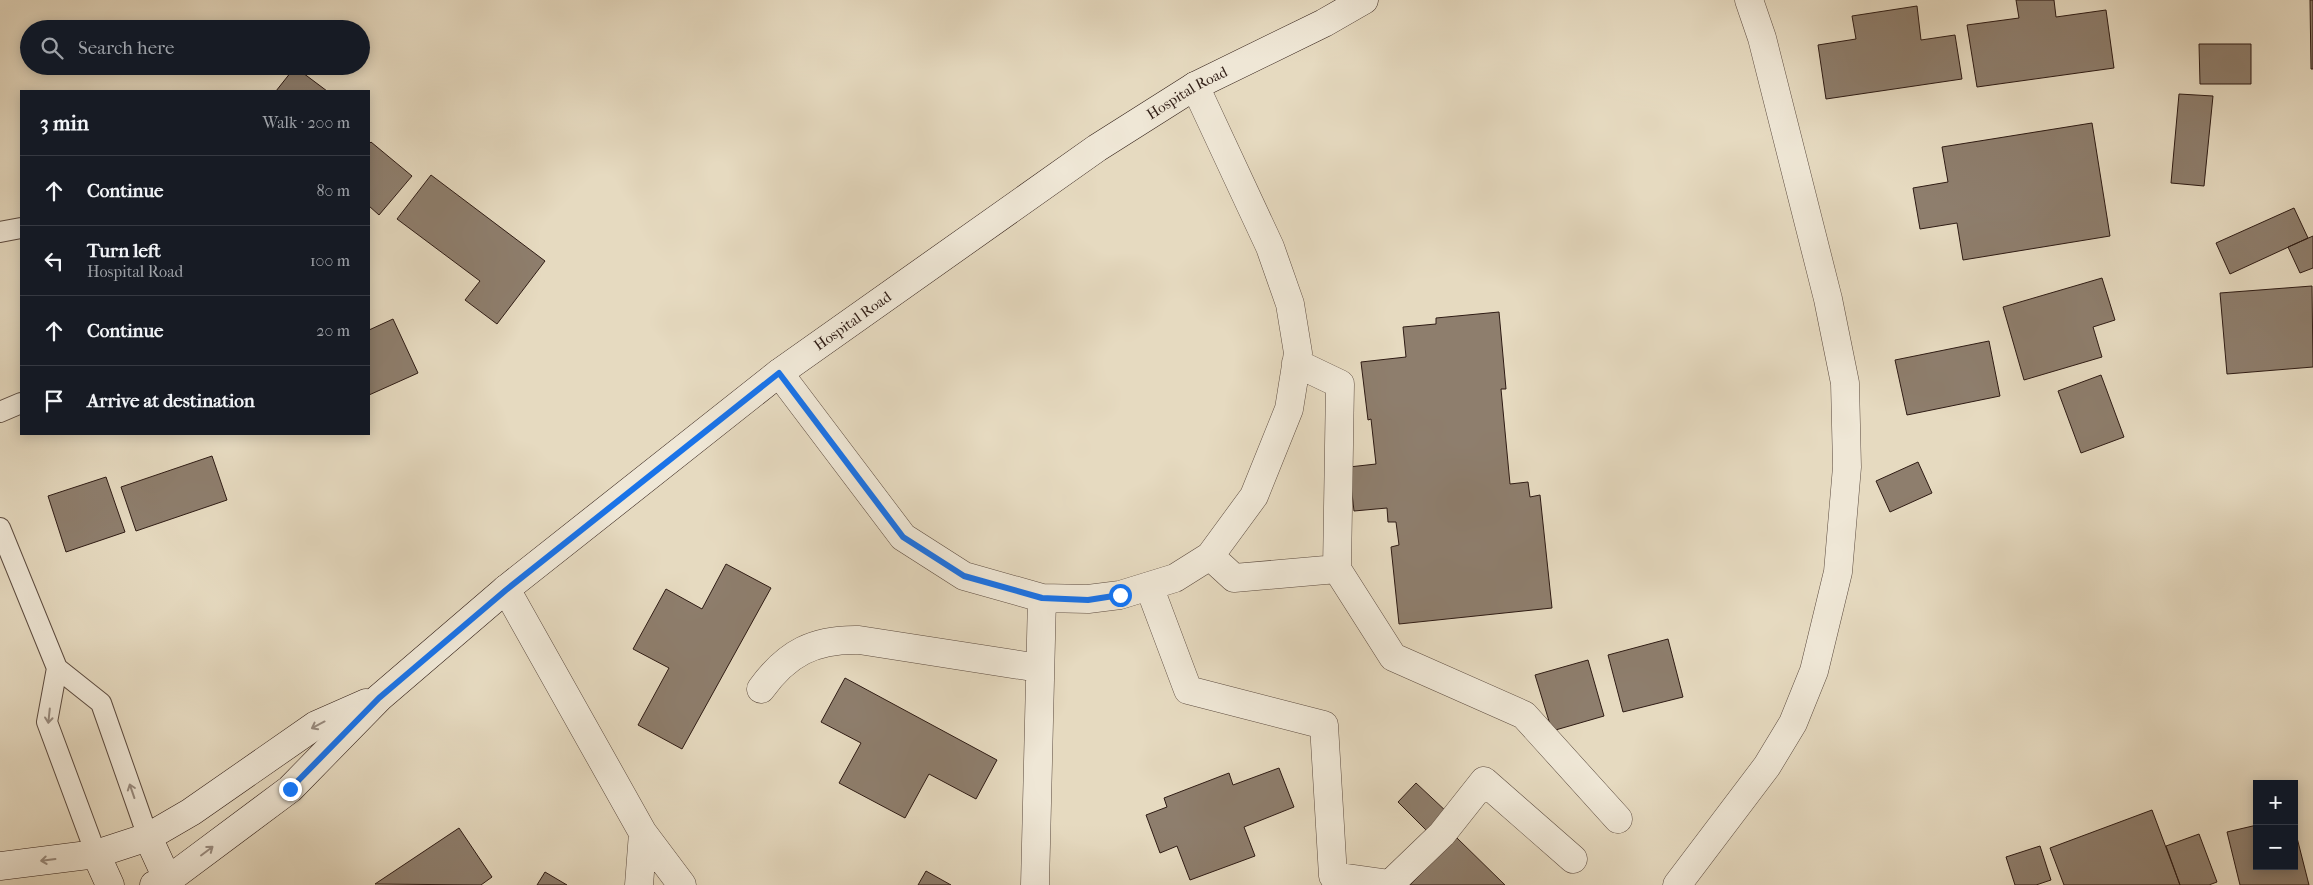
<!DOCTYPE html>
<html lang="en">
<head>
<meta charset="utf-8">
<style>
  body { margin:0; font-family:"IM FELL French Canon",serif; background:#242831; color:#f1f3f6 }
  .controls { position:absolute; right:15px; bottom:15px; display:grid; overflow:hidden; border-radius:0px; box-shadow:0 2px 12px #0003 }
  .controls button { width:45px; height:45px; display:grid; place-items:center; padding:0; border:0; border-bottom:1px solid #363941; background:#171b24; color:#f1f3f6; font:25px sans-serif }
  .stop { position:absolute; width:15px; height:15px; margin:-11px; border:4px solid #1a73e8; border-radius:50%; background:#fff }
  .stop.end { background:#1a73e8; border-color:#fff; box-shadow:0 1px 5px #0008 }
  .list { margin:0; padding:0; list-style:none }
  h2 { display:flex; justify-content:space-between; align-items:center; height:65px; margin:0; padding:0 20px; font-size:21px }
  h2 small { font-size:16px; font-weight:400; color:#9ea1a6 }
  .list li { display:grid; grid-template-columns:32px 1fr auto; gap:15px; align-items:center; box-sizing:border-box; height:70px; padding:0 20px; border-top:1px solid #363941 }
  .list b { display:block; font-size:19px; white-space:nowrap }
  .list p { margin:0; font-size:16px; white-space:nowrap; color:#9ea1a6 }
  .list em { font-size:16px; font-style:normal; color:#9ea1a6 }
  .icon { flex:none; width:28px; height:28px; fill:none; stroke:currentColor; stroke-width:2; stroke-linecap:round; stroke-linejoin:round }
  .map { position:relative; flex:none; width:2313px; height:885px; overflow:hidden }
  .search { position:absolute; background:#171b24; box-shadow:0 2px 12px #0003; left:20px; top:20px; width:350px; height:55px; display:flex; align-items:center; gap:12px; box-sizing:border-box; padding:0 18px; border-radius:28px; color:#9ea1a6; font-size:19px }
  .panel { position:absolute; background:#171b24; box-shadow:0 2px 12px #0003; left:20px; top:90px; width:350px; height:345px; border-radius:0px }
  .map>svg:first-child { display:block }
</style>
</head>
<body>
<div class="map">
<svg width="2313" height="885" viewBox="0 0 2313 885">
  <rect width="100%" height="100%" fill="#e6dac0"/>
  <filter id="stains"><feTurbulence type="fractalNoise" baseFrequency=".004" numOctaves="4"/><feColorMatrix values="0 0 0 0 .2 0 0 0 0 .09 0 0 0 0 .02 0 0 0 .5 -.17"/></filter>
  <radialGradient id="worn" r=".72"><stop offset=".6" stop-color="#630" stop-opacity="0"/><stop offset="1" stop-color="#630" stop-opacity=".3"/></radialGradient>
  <!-- building -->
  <path fill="#8e7e6d" stroke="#2e1b14" d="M2016,0H2054L2056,17L2106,10L2114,68L1977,87L1967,25L2019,18Z
    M2310,0H2313V69H2311Z
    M1917,6L1921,40L1955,35L1962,79L1826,99L1818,45L1856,39L1852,16Z
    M2199,44H2251V84H2200Z
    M295,67L327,91H276Z
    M2179,94L2213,96L2204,186L2171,183Z
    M2092,123L2110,236L1963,260L1957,223L1920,229L1913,188L1948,182L1942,147Z
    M371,142L412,176L379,215L369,206V144Z
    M431,175L545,261L497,324L465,300L480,281L397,219Z
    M2294,208L2308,238L2230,274L2216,243Z
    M2313,236V268L2300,273L2288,247Z
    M2102,278L2115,320L2093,327L2102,357L2024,380L2003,307Z
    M2312,286L2313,367L2227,374L2220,293Z
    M1499,312L1506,389H1501L1510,484L1528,482L1530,497L1540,495L1552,608L1399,624L1391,547L1399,545L1396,522H1388L1387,508L1354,511L1349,467L1376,464L1371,419L1368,420L1361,362L1406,357L1403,327L1436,324V318Z
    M393,319L418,373L369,395V330Z
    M1989,341L2000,396L1907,415L1895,360Z
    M2101,375L2124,437L2081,453L2058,391Z
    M212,456L227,500L136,531L121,487Z
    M1918,462L1932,493L1890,512L1876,481Z
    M106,477L125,532L66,552L48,496Z
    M726,564L771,588L682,749L638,725L669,668L633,649L666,589L702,609Z
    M1668,639L1683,697L1623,712L1608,655Z
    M1588,660L1604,716L1552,731L1535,675Z
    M845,678L997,760L976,799L929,774L905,818L839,783L861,743L821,722Z
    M1279,768L1294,807L1244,827L1255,856L1190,880L1177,846L1160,853L1146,815L1167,807L1164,798L1229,773L1233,785Z
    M1416,783L1448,813L1429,833L1398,802Z
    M2152,810L2180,885H2064L2050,848Z
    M2257,825V866H2294V826L2309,885H2240L2227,832Z
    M459,828L492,877L481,885L375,884Z
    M2199,834L2217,882L2209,885H2180L2166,846Z
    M1457,838L1505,885H1410Z
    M2040,846L2051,880L2036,885H2015L2006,857Z
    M926,871L951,885H918Z
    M545,872L567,885H537Z"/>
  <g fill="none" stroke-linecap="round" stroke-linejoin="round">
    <defs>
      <path id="lane" d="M0,232L21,228
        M0,412L21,403
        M0,528L57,668L101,703L148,837
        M57,668L47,722L96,854"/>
      <path id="street" d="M779,373L903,537L964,576L1042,598L1088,599L1120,595L1175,578L1210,556L1254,496L1289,409L1298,353L1290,304L1270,247L1195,86
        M1210,556L1234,578L1337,569L1340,384L1296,363
        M1337,569L1393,657L1524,715L1618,819
        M1149,586L1188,690L1324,725L1333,876L1390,884L1442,834L1484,781L1573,859
        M506,589L643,833L682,885
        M761,689C787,653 814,639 859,640L1039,668
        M639,885L643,833
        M1035,885L1042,598
        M1677,885L1767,766L1793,723L1814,671L1838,572L1847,467L1845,383L1828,299L1762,38L1749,0"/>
      <g id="secondary">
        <path d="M148,837L170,885"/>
        <path d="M96,854L110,885"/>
        <path d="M0,866L96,854L148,837L191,812L316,725L366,703"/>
        <path id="s1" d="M154,885L168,880L290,789L379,698L506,589L779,373L1097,148L1195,86L1324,23L1364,0"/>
      </g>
    </defs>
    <!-- lane casing -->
    <use href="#lane" stroke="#5c4b3f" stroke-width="22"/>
    <!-- street casing -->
    <use href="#street" stroke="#5c4b3f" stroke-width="29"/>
    <!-- secondary casing -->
    <use href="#secondary" stroke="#2e1b14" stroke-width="29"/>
    <!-- lane -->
    <use href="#lane" stroke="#efe7d6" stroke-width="20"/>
    <!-- street -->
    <use href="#street" stroke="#efe7d6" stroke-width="28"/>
    <!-- secondary -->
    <use href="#secondary" stroke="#efe7d6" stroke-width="28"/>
  </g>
  <!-- one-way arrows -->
  <defs><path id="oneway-shaft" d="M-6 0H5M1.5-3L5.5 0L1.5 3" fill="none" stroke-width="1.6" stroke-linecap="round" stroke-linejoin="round" transform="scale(1.25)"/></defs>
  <g stroke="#988b7f">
    <use href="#oneway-shaft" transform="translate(49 716) rotate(96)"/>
    <use href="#oneway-shaft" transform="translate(318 725) rotate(152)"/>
    <use href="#oneway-shaft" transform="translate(132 791) rotate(-109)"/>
    <use href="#oneway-shaft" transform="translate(207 851) rotate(-37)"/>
    <use href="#oneway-shaft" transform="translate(48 860) rotate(173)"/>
  </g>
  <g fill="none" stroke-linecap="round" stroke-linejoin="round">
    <!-- route -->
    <path stroke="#1a73e8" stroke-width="6" d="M290,789L379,698L506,590L779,373L903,537L964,576L1042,598L1088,600L1120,595"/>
  </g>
  <g text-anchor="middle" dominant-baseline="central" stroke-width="5" stroke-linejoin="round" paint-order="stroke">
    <!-- street labels -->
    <g font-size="15" fill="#2e1b14" stroke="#efe7d6">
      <text stroke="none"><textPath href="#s1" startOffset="1305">Hospital Road</textPath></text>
      <text stroke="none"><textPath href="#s1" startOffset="900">Hospital Road</textPath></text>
    </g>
  </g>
  <rect width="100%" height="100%" filter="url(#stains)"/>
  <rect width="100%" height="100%" fill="url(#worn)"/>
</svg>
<div class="controls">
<button>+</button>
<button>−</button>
</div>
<div class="stop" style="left:1120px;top:595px"></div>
<div class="stop end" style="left:290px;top:789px"></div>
<div class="search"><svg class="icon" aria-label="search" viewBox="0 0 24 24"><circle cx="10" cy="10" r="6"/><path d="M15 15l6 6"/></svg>Search here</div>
<section class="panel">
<h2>3 min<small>Walk · 200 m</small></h2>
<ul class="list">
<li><svg class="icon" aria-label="ahead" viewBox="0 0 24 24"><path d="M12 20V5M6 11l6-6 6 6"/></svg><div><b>Continue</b></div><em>80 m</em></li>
<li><svg class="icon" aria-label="left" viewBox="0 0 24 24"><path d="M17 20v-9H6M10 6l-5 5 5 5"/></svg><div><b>Turn left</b><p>Hospital Road</p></div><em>100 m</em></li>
<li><svg class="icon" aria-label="ahead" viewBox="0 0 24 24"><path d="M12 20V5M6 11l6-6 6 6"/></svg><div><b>Continue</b></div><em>20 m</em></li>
<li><svg class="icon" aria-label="arrive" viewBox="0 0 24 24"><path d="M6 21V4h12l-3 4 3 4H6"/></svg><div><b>Arrive at destination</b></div></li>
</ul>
</section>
</div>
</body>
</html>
